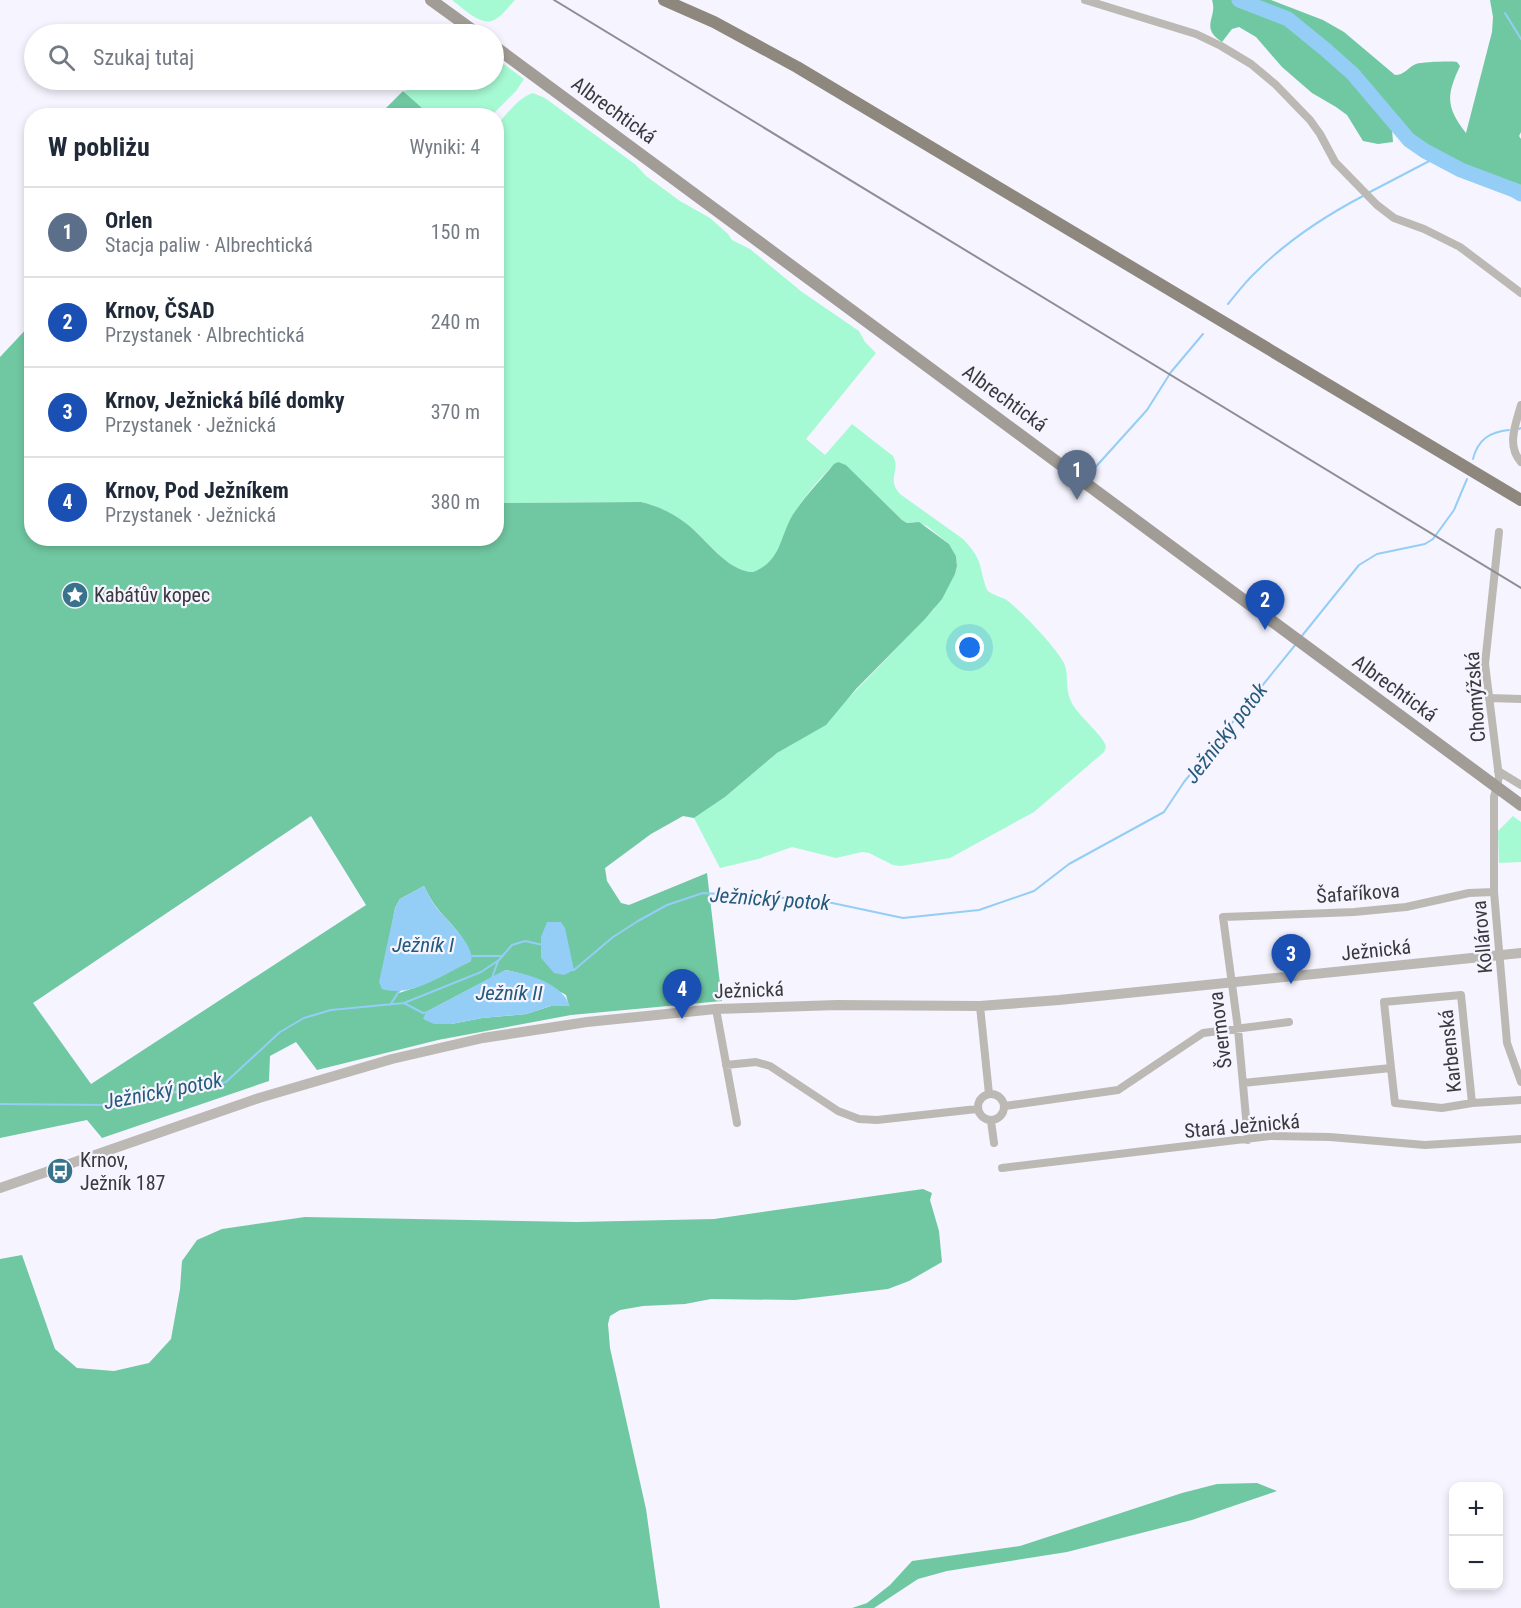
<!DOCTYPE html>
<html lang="pl">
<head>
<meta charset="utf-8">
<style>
  body { margin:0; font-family:"Roboto Condensed",sans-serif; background:#f6f6f7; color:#1f2937 }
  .controls { position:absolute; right:18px; bottom:18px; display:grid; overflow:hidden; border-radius:12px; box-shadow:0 3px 9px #0003 }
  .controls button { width:54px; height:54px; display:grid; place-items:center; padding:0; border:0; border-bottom:2px solid #e0e1e3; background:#fff; color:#1f2937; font:30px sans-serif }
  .you { position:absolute; left:970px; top:648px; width:21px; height:21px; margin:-15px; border:4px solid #fff; border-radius:50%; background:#1a73e8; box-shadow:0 0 0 9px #1a73e833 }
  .badge { display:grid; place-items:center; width:39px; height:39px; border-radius:50%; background:#38738b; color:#fff; font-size:20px; font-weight:700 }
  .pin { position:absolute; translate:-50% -50px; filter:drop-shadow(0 2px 3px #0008) }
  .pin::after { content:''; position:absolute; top:32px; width:21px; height:18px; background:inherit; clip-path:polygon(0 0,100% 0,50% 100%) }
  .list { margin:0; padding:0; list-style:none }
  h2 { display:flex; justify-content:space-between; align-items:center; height:78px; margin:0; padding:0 24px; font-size:26px }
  h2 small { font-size:20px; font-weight:400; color:#747a83 }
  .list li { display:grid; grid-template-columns:39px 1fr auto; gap:18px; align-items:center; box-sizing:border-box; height:90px; padding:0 24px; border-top:2px solid #e0e1e3 }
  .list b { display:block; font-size:22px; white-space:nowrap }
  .list p { margin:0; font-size:20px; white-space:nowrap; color:#747a83 }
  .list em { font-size:20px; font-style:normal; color:#747a83 }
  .icon { flex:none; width:33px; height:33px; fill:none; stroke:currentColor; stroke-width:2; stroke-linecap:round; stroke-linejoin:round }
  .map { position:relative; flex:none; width:1521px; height:1608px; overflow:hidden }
  .search { position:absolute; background:#fff; box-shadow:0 3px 9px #0003; left:24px; top:24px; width:480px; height:66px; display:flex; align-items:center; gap:15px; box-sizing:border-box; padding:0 21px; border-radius:33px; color:#747a83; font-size:22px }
  .panel { position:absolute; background:#fff; box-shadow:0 3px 9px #0003; left:24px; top:108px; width:480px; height:438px; border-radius:24px }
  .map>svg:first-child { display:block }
</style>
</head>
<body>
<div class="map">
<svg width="1521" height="1608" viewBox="0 0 1521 1608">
  <rect width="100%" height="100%" fill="#f6f4fe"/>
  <!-- green -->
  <path fill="#a6fad3" d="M452,0H515C509,6 502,16 494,20C481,27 462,7 452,0Z
    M494,57L524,79L516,91L492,115H430L404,92L417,80H494Z
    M533,93L545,98L636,165L646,176L680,201L710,218L728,234L732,240L750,249L802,292L859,331L865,342L876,353L872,358L806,439L825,455L852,424L893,456C901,471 886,479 900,494L963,539C984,561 978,565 987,590C993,596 1001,596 1008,601C1023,613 1055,646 1064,663C1070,677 1063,691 1075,708C1081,717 1103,737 1105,744C1107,748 1105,749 1104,752L1034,812L950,858L901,866L893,865L869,853L862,852L836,858L792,847L758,859L720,868L694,818L725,797L777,753L794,743L842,705L934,609L955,574L957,566L956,556L949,544L927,526L915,522L907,523L902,520L846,465L836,463C820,477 803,498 792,517C779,539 781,561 753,572C728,572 706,539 687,524C673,513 658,506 641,502L497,503V125C507,114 519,97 533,93Z
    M1513,816L1521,822V862L1499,863L1498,831Z"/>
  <!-- forest -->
  <path fill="#70c8a2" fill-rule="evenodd" d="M1212,0H1271L1323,20L1344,32L1395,75C1405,75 1408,67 1416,64C1422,62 1450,61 1457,62L1460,66C1446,96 1446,107 1466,133L1492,32L1493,17L1490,0H1521V132L1519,136L1521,139V185L1471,167L1455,170L1419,152L1392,129L1393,142L1378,144L1363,141L1347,115L1336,107L1312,93L1282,67L1256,37L1239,27L1232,29L1222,42C1199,27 1218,18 1212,0Z
    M403,91L404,92L430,115H379Z
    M31,324L32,538H496L497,503L641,502C658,506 673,513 687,524C706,539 728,572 753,572C781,561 779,539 792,516C804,497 820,481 834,464L838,462L846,465L902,520L907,523L919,522L949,544L956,556L957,566L955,574L942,599L925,619L856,689L826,725L777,753L725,797L694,818L683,816L651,834L605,868L607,881L621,903L629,905L707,873L722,1001L571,1015L438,1040L317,1070L296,1042L270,1056L269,1081L102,1138L87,1120L0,1138V357ZM311,816L366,905L91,1084L33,1003ZM424,886C427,892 430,898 434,904C447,922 469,937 471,961L417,987L399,993L389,942L395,908L400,899ZM561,922L541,958V937ZM506,970C528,974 546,983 566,995L569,1006H551L526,1014L482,1018L451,1024L426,1012Z
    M923,1189L932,1193L930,1200L939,1231L942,1262L909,1281L888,1289L795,1300L711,1299L685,1304L643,1306L620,1310L610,1316L608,1324L610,1348L646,1509L660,1608H0V1259L22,1255L55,1349L77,1368L114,1371L149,1363L171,1339L180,1289L182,1261L197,1240L222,1229L305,1217L577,1222L714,1219Z
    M1257,1483L1277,1491L1192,1520L1067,1552L947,1571L918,1579L874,1608H852L867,1603L890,1585L912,1561L1020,1546L1182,1493L1217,1484Z"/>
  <!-- water -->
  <path fill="#94cdf6" d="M424,886C427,891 430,898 433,903C442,917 476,944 471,961C445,974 411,998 382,989L379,982L395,908L400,899Z
    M547,922H561L565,928L574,970L564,975L554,973L541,958V937Z
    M505,970C528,974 562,983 570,1006H551L526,1014L482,1018L451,1024H434L423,1019L426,1012Z"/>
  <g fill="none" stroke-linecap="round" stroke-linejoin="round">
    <!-- stream -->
    <path stroke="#94cdf6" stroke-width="2" d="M1505,13L1521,39
      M1368,193L1437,157
      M1228,304C1237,293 1246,281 1256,272C1287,241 1325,216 1363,196
      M1519,429L1521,428
      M1473,459C1478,439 1490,432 1509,430
      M1092,471L1147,410L1171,372L1203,334
      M1301,637L1359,565L1377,554L1425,544L1433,539L1454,510L1467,479
      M472,956H502
      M571,969L574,970L613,937L638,921L667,905L703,893L818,900L903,918L979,910L1034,891L1069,864L1164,812L1184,782L1296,644
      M492,978L498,961
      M404,1003L423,1013L428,1012
      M390,1005L400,990
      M0,1104L110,1105L226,1082L280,1032L304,1018L331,1010L404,1003L481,972L499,960L512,945L525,941L543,945"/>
    <!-- river -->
    <path stroke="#94cdf6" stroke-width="15" d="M1239,0L1288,19L1326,50L1353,74L1409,140L1425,151L1461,170L1514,190L1521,194"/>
    <!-- minor -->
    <path stroke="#bcb9b4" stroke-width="8" d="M1085,0L1196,34L1221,46L1251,64L1275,84L1310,120L1320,134L1335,162L1377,205L1394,218L1424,229L1460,247L1521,293
      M1521,405C1516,424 1506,445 1521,462
      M1499,532L1485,664L1499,777L1494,797V892L1507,1043L1521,1082
      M1489,698L1521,699
      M1498,771L1521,785
      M980,1006L989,1094
      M716,1009L737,1123
      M726,1065L756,1062L770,1066L838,1111L859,1119L877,1120L977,1109
      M1243,1083L1391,1068L1384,1002L1461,995L1472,1103L1442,1108L1395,1103L1391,1068
      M978 1107a13 13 0 1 1 26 0a13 13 0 1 1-26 0Z
      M1472,1103L1521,1100
      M1005,1106L1118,1090L1203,1033L1289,1022
      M991,1121L994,1143
      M1248,1140L1238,1029L1223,917L1354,912L1406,907L1469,893L1494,892
      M1002,1168L1270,1136L1330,1137L1425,1145L1521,1139"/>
    <!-- tertiary -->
    <path stroke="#bcb9b4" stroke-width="10" d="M0,1188L259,1098L392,1059L483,1038L587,1022L716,1009L837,1005L980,1006L1059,1000L1521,953"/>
    <!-- secondary -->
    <path stroke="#a19c95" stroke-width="12" d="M431,0L478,34
      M494,46L1521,805"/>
    <!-- primary -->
    <path stroke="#8d877e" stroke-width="12" d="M664,0L714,22L797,67L1521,500"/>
    <!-- rail -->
    <path stroke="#8f8e95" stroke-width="2" d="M554,0L1521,588"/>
  </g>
  <!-- icons -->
  <defs>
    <symbol id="sight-disc" viewBox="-11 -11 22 22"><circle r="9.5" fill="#38738b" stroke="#f6f4fe"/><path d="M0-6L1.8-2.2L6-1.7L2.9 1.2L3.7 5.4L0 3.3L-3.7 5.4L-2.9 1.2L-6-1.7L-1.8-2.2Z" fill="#fff"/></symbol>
    <symbol id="bus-disc" viewBox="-11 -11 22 22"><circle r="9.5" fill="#38738b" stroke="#f6f4fe"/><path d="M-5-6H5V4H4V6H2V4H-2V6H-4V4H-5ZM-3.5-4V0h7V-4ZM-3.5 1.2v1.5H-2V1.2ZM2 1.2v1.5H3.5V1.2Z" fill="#fff"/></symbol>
  </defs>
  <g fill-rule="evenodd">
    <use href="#sight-disc" x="60" y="580" width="30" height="30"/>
    <use href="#bus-disc" x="45" y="1156" width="30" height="30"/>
  </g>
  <g text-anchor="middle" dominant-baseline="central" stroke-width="4.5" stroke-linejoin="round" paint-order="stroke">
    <!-- street labels -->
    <g font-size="20" fill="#3a393e" stroke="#f6f4fe">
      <text transform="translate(614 110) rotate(36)">Albrechtická</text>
      <text transform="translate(1005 398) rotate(36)">Albrechtická</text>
      <text transform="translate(1395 688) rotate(36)">Albrechtická</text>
      <text transform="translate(1475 697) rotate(-94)">Chomýžská</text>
      <text transform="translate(1358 893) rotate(-4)">Šafaříkova</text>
      <text transform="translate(1482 937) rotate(-95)">Kollárova</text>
      <text transform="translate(1376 950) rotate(-6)">Ježnická</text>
      <text transform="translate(749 990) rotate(-2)">Ježnická</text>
      <text transform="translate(1220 1030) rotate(-97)">Švermova</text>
      <text transform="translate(1450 1051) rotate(-96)">Karbenská</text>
      <text transform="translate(1242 1126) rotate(-5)">Stará Ježnická</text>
    </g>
    <!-- poi labels -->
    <g font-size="20" fill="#3a393e" stroke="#f6f4fe" text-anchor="start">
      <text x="94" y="595">Kabátův kopec</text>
      <text x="80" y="1160">Krnov,<tspan x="80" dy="23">Ježník 187</tspan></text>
    </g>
    <!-- water labels -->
    <g font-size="21" font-style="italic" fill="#245a7c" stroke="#f6f4fe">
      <text transform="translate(1226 733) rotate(-52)">Ježnický potok</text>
      <text transform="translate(770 899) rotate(4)">Ježnický potok</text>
      <text x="423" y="945">Ježník I</text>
      <text x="509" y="993">Ježník II</text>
      <text transform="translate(163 1091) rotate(-11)">Ježnický potok</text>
    </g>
  </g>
</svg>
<div class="controls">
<button>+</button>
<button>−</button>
</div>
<div class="you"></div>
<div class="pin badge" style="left:1077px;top:500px;background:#5c6f8a">1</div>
<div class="pin badge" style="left:1265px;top:630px;background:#1a4fb4">2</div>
<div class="pin badge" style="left:1291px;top:984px;background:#1a4fb4">3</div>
<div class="pin badge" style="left:682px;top:1019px;background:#1a4fb4">4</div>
<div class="search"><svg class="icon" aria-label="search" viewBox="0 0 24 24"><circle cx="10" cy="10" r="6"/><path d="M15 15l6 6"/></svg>Szukaj tutaj</div>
<section class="panel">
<h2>W pobliżu<small>Wyniki: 4</small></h2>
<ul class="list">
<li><span class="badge" style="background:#5c6f8a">1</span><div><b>Orlen</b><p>Stacja paliw · Albrechtická</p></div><em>150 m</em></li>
<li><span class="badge" style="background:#1a4fb4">2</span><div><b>Krnov, ČSAD</b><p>Przystanek · Albrechtická</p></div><em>240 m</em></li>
<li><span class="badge" style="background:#1a4fb4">3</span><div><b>Krnov, Ježnická bílé domky</b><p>Przystanek · Ježnická</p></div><em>370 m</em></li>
<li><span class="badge" style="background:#1a4fb4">4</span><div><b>Krnov, Pod Ježníkem</b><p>Przystanek · Ježnická</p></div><em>380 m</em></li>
</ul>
</section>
</div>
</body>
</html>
